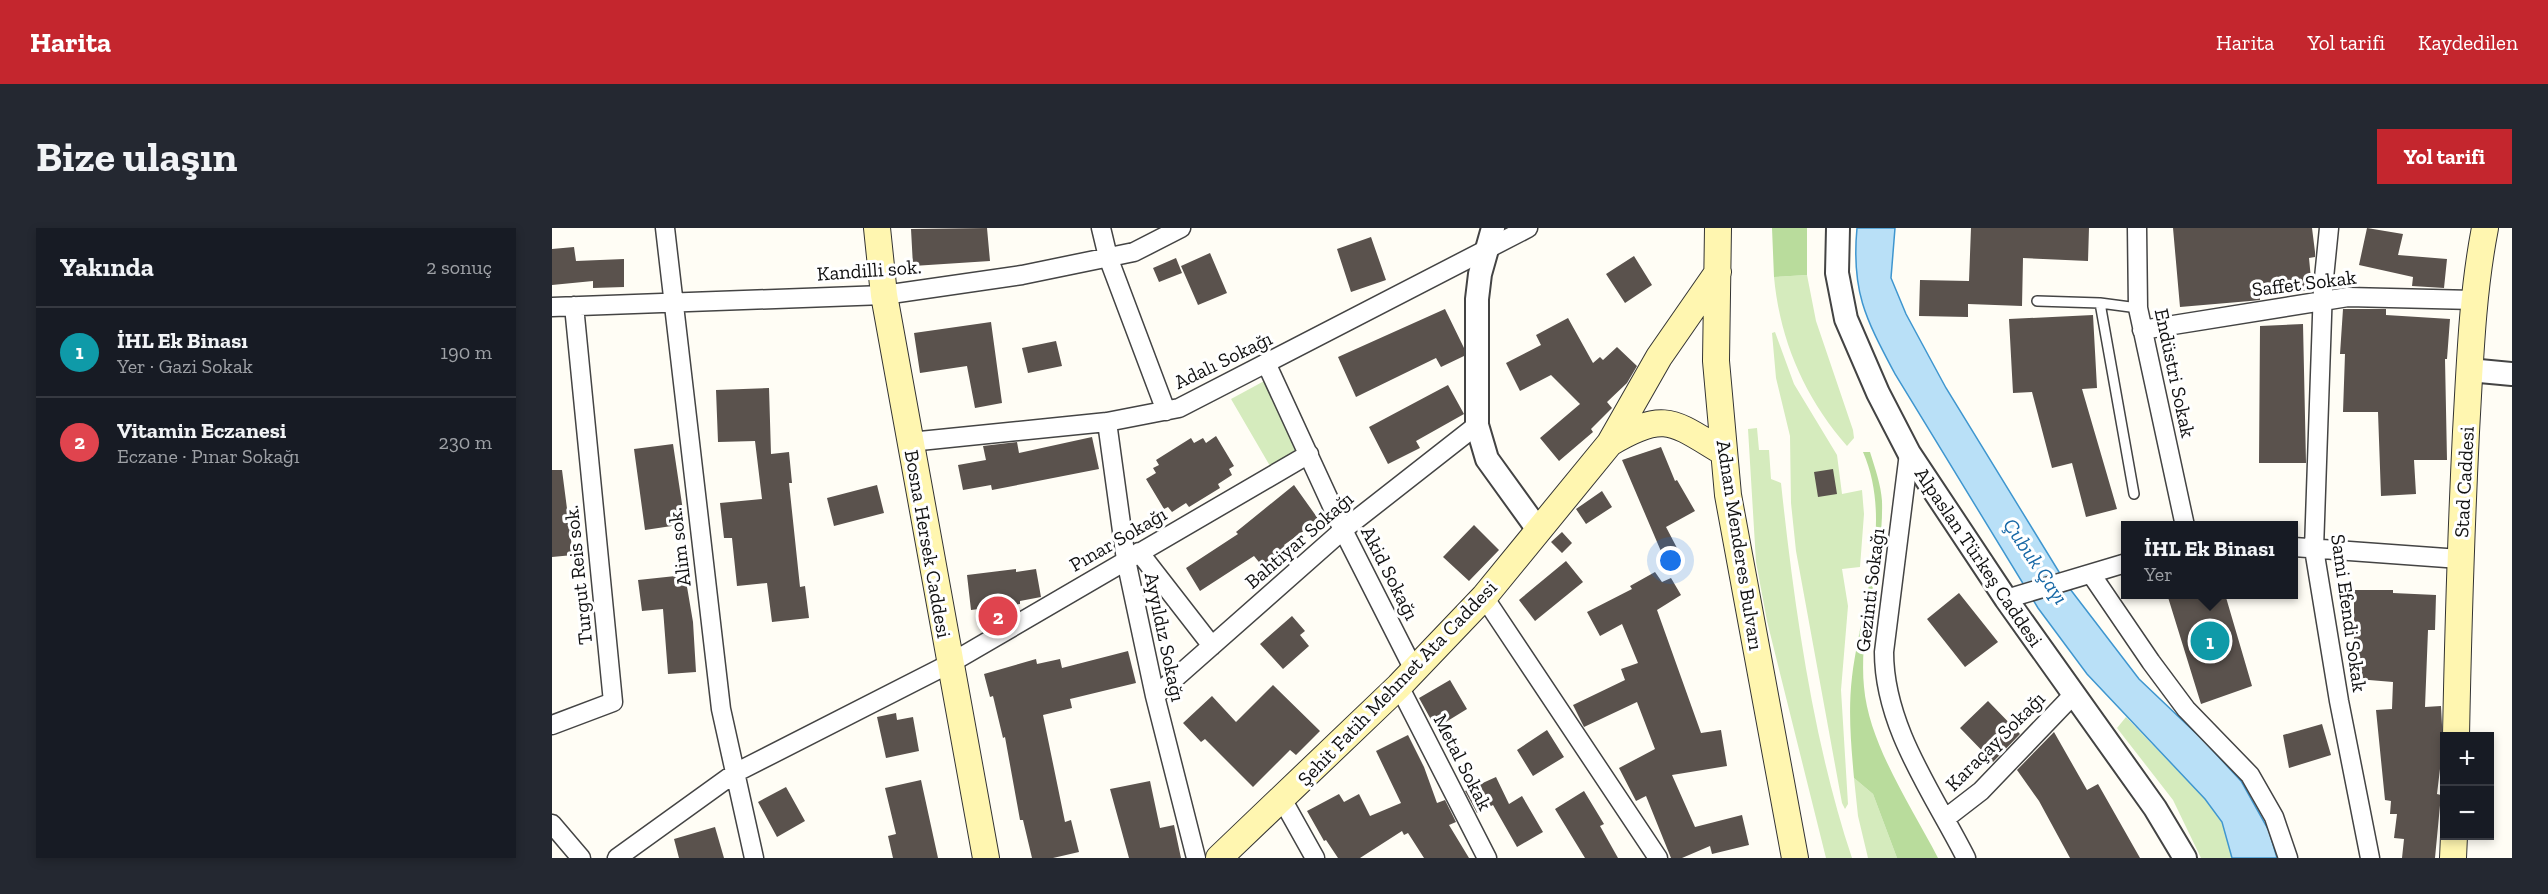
<!DOCTYPE html>
<html lang="tr">
<head>
<meta charset="utf-8">
<style>
  body { margin:0; font-family:"Zilla Slab",serif; background:#242831; color:#f1f3f6 }
  .controls { position:absolute; right:18px; bottom:18px; display:grid; overflow:hidden; border-radius:0px; box-shadow:0 3px 9px #0003 }
  .controls button { width:54px; height:54px; display:grid; place-items:center; padding:0; border:0; border-bottom:2px solid #363941; background:#171b24; color:#f1f3f6; font:30px sans-serif }
  .you { position:absolute; left:1119px; top:333px; width:21px; height:21px; margin:-15px; border:4px solid #fff; border-radius:50%; background:#1a73e8; box-shadow:0 0 0 9px #1a73e833 }
  .badge { display:grid; place-items:center; width:39px; height:39px; border-radius:50%; background:#c4262e; color:#fff; font-size:20px; font-weight:700 }
  .pin { position:absolute; translate:-50% -50%; border:3px solid #fff; box-shadow:0 2px 6px #0006 }
  .popup { position:absolute; left:1569px; top:293px; width:177px; height:78px; box-sizing:border-box; display:grid; place-content:center; border-radius:0px; background:#171b24; filter:drop-shadow(0 2px 4px #0005); font-size:20px; white-space:nowrap; color:#9ea1a6 }
  .popup b { font-size:22px; color:#f1f3f6 }
  .popup::after { content:''; position:absolute; left:50%; top:100%; margin-left:-12px; border:12px solid transparent; border-top-color:#171b24 }
  .list { margin:0; padding:0; list-style:none }
  h2 { display:flex; justify-content:space-between; align-items:center; height:78px; margin:0; padding:0 24px; font-size:26px }
  h2 small { font-size:20px; font-weight:400; color:#9ea1a6 }
  .list li { display:grid; grid-template-columns:39px 1fr auto; gap:18px; align-items:center; box-sizing:border-box; height:90px; padding:0 24px; border-top:2px solid #363941 }
  .list b { display:block; font-size:22px; white-space:nowrap }
  .list p { margin:0; font-size:20px; white-space:nowrap; color:#9ea1a6 }
  .list em { font-size:20px; font-style:normal; color:#9ea1a6 }
  .map { position:relative; flex:none; width:1960px; height:630px; overflow:hidden; border-radius:0px }
  header { display:flex; align-items:center; gap:36px; box-sizing:border-box; height:84px; padding:0 30px; background:#c4262e; color:#fff }
  header strong { font-size:28px }
  nav { display:flex; gap:33px; margin-inline-start:auto; font-size:21px }
  .intro { display:flex; align-items:center; justify-content:space-between; box-sizing:border-box; height:144px; padding:0 36px }
  h1 { margin:0; font-size:42px }
  .button { padding:15px 27px; border-radius:0px; background:#c4262e; color:#fff; font-size:21px; font-weight:700 }
  main { display:flex; gap:36px; padding:0 36px }
  aside { flex:1; background:#171b24; border-radius:0px; box-shadow:0 3px 9px #0003 }
  .map>svg:first-child { display:block }
</style>
</head>
<body>
<header>
<strong>Harita</strong>
<nav><a>Harita</a><a>Yol tarifi</a><a>Kaydedilen</a></nav>
</header>
<div class="intro"><h1>Bize ulaşın</h1><a class="button">Yol tarifi</a></div>
<main>
<aside>
<h2>Yakında<small>2 sonuç</small></h2>
<ul class="list">
<li><span class="badge" style="background:#0f9aa8">1</span><div><b>İHL Ek Binası</b><p>Yer · Gazi Sokak</p></div><em>190 m</em></li>
<li><span class="badge" style="background:#e0444e">2</span><div><b>Vitamin Eczanesi</b><p>Eczane · Pınar Sokağı</p></div><em>230 m</em></li>
</ul>
</aside>
<div class="map">
<svg width="1960" height="630" viewBox="0 0 1960 630">
  <rect width="100%" height="100%" fill="#fffdf5"/>
  <!-- green -->
  <path fill="#d5ebbd" d="M1255,47L1264,93L1301,202L1302,210L1295,218C1253,170 1228,113 1222,49Z
    M1223,104L1242,156L1285,227L1290,266L1310,262L1312,286L1308,339L1290,341L1296,378L1289,462L1296,576L1293,581L1290,575L1244,323L1239,275L1238,208L1224,150L1220,105Z
    M714,152L746,222L718,238L679,171Z
    M1205,200L1207,222H1217L1219,251L1229,255C1242,377 1261,514 1300,630H1274L1215,393L1204,334L1196,201Z
    M1574,489L1653,571L1670,594L1680,630H1649L1621,572L1565,500Z
    M1302,550L1321,566L1345,630H1316L1306,588Z"/>
  <!-- forest -->
  <path fill="#b9dc9c" d="M1220,0H1255V47L1222,49Z
    M1311,224H1318C1323,240 1329,257 1330,273C1332,336 1306,397 1312,459C1317,517 1360,579 1386,630H1345L1321,566L1302,550C1299,516 1296,483 1300,449C1309,376 1342,295 1311,224Z"/>
  <!-- water -->
  <path fill="#b9e0f7" stroke="#3f96cf" stroke-width="1.5" d="M1305,0H1343L1339,50L1354,86L1394,160L1515,357L1587,451L1650,511L1689,553L1717,603L1725,630H1680L1670,594L1653,571L1535,446L1486,380L1343,146C1314,91 1299,64 1305,0Z"/>
  <!-- building -->
  <path fill="#5a524d" d="M435,0L438,33L361,38L359,1Z
    M1419,0H1537L1536,33L1471,30L1470,78L1416,76V89L1367,88L1368,52L1417,53Z
    M1621,0H1760L1763,24V29L1757,30L1760,62L1708,67V72L1698,73L1628,79Z
    M1815,0L1851,6L1846,27L1895,31L1892,60L1860,58L1861,49L1807,37Z
    M819,9L834,52L799,64L785,21Z
    M22,19L24,33L72,31V59L41,60V53L0,57V21Z
    M658,25L675,65L646,77L629,38Z
    M1082,28L1100,57L1073,75L1054,46Z
    M624,30L630,45L607,54L601,40Z
    M893,81L912,120V128L889,139L884,130L804,169L786,129Z
    M1791,81H1834V87L1898,91L1895,131H1893L1895,232H1862L1864,266L1829,268L1826,184H1791L1793,126H1788Z
    M1541,87L1545,160L1530,161L1565,281L1534,289L1520,235L1500,240L1480,164L1461,165L1457,91Z
    M1016,90L1041,135L1048,129L1051,132L1065,119L1085,138L1075,155L1055,174L1060,180L1039,201L1041,204L1007,233L988,210L1028,176L999,147L968,163L954,135L989,117L984,107Z
    M439,94L450,175L423,180L415,138L368,145L362,105Z
    M1751,96L1754,235H1707L1708,98Z
    M504,113L510,138L476,145L470,120Z
    M896,157L912,186L864,213L868,220L836,236L817,199Z
    M217,160L219,226L237,224L240,255H237L248,359L253,358L257,390L220,394L215,355L185,358L180,310H172L168,275L210,271L203,213L166,214L164,162Z
    M664,208L682,238L677,241L680,247L666,256L668,260L637,279L634,275L620,284L616,279L612,281L594,251L604,245L601,240L607,237L604,232L639,210L642,215L651,210L654,215Z
    M540,209L547,241L440,262L439,257L411,262L406,237L434,232L431,218L465,214L467,225Z
    M121,216L133,296L93,302L82,221Z
    M1109,219L1123,253L1125,252L1143,283L1114,299L1125,320L1111,328L1070,232Z
    M1281,241L1285,266L1266,269L1262,244Z
    M0,242H10L21,327L0,329Z
    M325,257L332,285L282,298L275,270Z
    M742,257L767,292L732,317L735,321L711,339L702,328L648,363L634,340L686,306L684,304Z
    M1050,263L1060,279L1034,296L1024,281Z
    M922,297L947,322L917,353L891,329Z
    M1010,304L1020,315L1010,325L999,314Z
    M1014,333L1031,354L983,393L967,372Z
    M464,341V344L484,341L489,369L468,373V376L419,382L415,347Z
    M1103,344L1110,354L1119,350L1129,367L1105,382L1149,505L1169,502L1175,538L1120,547L1143,599L1190,587L1197,617L1160,626L1158,618L1130,630H1119L1094,568L1084,573L1067,540L1103,521L1085,474L1032,499L1021,477L1073,452L1069,441L1086,435L1070,396L1048,408L1035,384L1080,361L1078,358Z
    M133,347L141,394L144,444L116,446L111,381L90,383L86,352Z
    M1802,362H1841V365L1884,367L1883,402H1876L1873,479L1889,478L1891,516L1885,566L1889,567L1883,630H1850L1852,611L1842,610L1845,586H1838L1839,573L1833,572L1824,482L1840,481L1841,454L1805,451L1807,422L1802,423Z
    M1407,365L1446,414L1413,439L1375,391Z
    M1615,366H1673L1700,458L1649,476Z
    M740,388L753,403L748,407L757,418L731,441L708,416Z
    M576,423L584,455L518,471L520,480L491,487L513,594L519,592L527,624L501,630H480L471,592H468L453,509L451,510L441,468L438,469L432,446L484,431L485,436L508,431L510,440Z
    M898,452L915,481L889,497H882L867,470Z
    M721,457L768,503L744,527L738,522L701,559L653,511L649,514L631,495L660,468L684,494Z
    M1436,473L1468,506L1441,534L1408,500Z
    M344,485L345,492L361,489L367,523L334,530L325,489Z
    M1770,496L1779,527L1737,540L1731,507Z
    M995,502L1012,529L981,548L965,522Z
    M1502,504L1535,562L1546,556L1588,630H1518L1487,573L1465,542Z
    M856,507L872,539L885,575L893,572L904,594L897,597L917,630H872L856,605L852,607L850,603L808,630H786L774,612L772,613L755,583L787,566L792,574L807,566L818,588L849,575L824,523Z
    M944,549L957,576L970,568L991,604L965,619L941,577L925,585L913,563Z
    M369,552L386,630H341L336,608L344,606L333,560Z
    M598,553L608,600L622,597L629,630H577L558,561Z
    M234,559L253,593L225,609L206,574Z
    M1032,563L1052,596L1048,598L1066,630H1033L1003,581Z
    M163,599L172,630H127L122,611Z"/>
  <g fill="none" stroke-linecap="round" stroke-linejoin="round">
    <defs>
      <path id="service" d="M1485,73L1548,75L1586,80
        M1548,75L1582,266"/>
      <path id="minor" d="M113,0L169,481L202,630
        M549,0L556,29L614,183
        M1585,0L1586,80L1633,298
        M1777,0L1771,60L1762,321L1787,473L1818,630
        M0,79L332,67L470,47L582,24L629,0
        M1590,102L1796,69L1922,72
        M715,137L791,302L862,442
        M555,194L574,332L603,468L644,630
        M358,214L555,194L627,180L976,0
        M1357,225L1332,424C1332,499 1381,565 1414,630
        M1742,319L1908,331
        M587,324L660,418
        M1539,346L1599,434L1634,481L1698,547L1722,589L1736,630
        M932,369L1106,630
        M1454,371L1574,335
        M847,458L935,630
        M603,468L791,302L925,197
        M0,497L61,474L22,78
        M730,571L763,630
        M1394,590L1429,563L1522,466
        M0,596L29,630
        M65,630L183,545L397,436L757,226"/>
      <path id="tertiary" d="M941,0L928,46L925,71V197L935,231L987,303
        M1286,0L1285,45L1294,91L1326,165L1357,225L1454,371L1603,580L1633,630
        M1917,142L1960,146"/>
      <path id="secondary" d="M325,0L332,67L434,630
        M1166,0L1164,133L1176,267L1243,630
        M1166,44L1107,129L1058,215C1113,182 1121,194 1171,224
        M1904,508C1906,407 1909,305 1914,204C1918,135 1920,67 1933,0
        M667,630L847,458L932,369L1058,215
        M1901,630L1902,608"/>
    </defs>
    <!-- service casing -->
    <use href="#service" stroke="#444" stroke-width="12"/>
    <!-- minor casing -->
    <use href="#minor" stroke="#444" stroke-width="21"/>
    <!-- tertiary casing -->
    <use href="#tertiary" stroke="#444" stroke-width="26"/>
    <!-- secondary casing -->
    <use href="#secondary" stroke="#333" stroke-width="28"/>
    <!-- service -->
    <use href="#service" stroke="#fff" stroke-width="9"/>
    <!-- minor -->
    <use href="#minor" stroke="#fff" stroke-width="18"/>
    <!-- tertiary -->
    <use href="#tertiary" stroke="#fff" stroke-width="22"/>
    <!-- secondary -->
    <use href="#secondary" stroke="#fff6b0" stroke-width="26"/>
  </g>
  <g text-anchor="middle" dominant-baseline="central" stroke-width="6" stroke-linejoin="round" paint-order="stroke">
    <!-- street labels -->
    <g font-size="20" fill="#111" stroke="#fff">
      <text transform="translate(317 42) rotate(-4)">Kandilli sok.</text>
      <text transform="translate(1752 55) rotate(-7)">Saffet Sokak</text>
      <text transform="translate(671 132) rotate(-26)">Adalı Sokağı</text>
      <text transform="translate(1623 145) rotate(78)">Endüstri Sokak</text>
      <text transform="translate(1912 254) rotate(-87)">Stad Caddesi</text>
      <text transform="translate(566 311) rotate(-30)">Pınar Sokağı</text>
      <text transform="translate(747 312) rotate(-41)">Bahtiyar Sokağı</text>
      <text transform="translate(376 316) rotate(80)">Bosna Hersek Caddesi</text>
      <text transform="translate(1188 317) rotate(81)">Adnan Menderes Bulvarı</text>
      <text transform="translate(127 319) rotate(-97)">Alim sok.</text>
      <text transform="translate(1427 329) rotate(56)">Alpaslan Türkeş Caddesi</text>
      <text transform="translate(838 345) rotate(63)">Akid Sokağı</text>
      <text transform="translate(26 347) rotate(-96)">Turgut Reis sok.</text>
      <text transform="translate(1318 362) rotate(-83)">Gezinti Sokağı</text>
      <text transform="translate(1797 385) rotate(82)">Sami Efendi Sokak</text>
      <text transform="translate(613 409) rotate(78)">Ayyıldız Sokağı</text>
      <text transform="translate(845 455) rotate(-46)">Şehit Fatih Mehmet Ata Caddesi</text>
      <text transform="translate(1443 513) rotate(-45)">Karaçay Sokağı</text>
      <text transform="translate(911 534) rotate(63)">Metal Sokak</text>
    </g>
    <!-- water labels -->
    <g font-size="21" font-style="italic" fill="#1768a6" stroke="#fff">
      <text transform="translate(1484 333) rotate(56)">Çubuk Çayı</text>
    </g>
  </g>
</svg>
<div class="controls">
<button>+</button>
<button>−</button>
</div>
<div class="you"></div>
<div class="pin badge" style="left:1658px;top:413px;background:#0f9aa8">1</div>
<div class="popup"><b>İHL Ek Binası</b>Yer</div>
<div class="pin badge" style="left:446px;top:388px;background:#e0444e">2</div>
</div>
</main>
</body>
</html>
